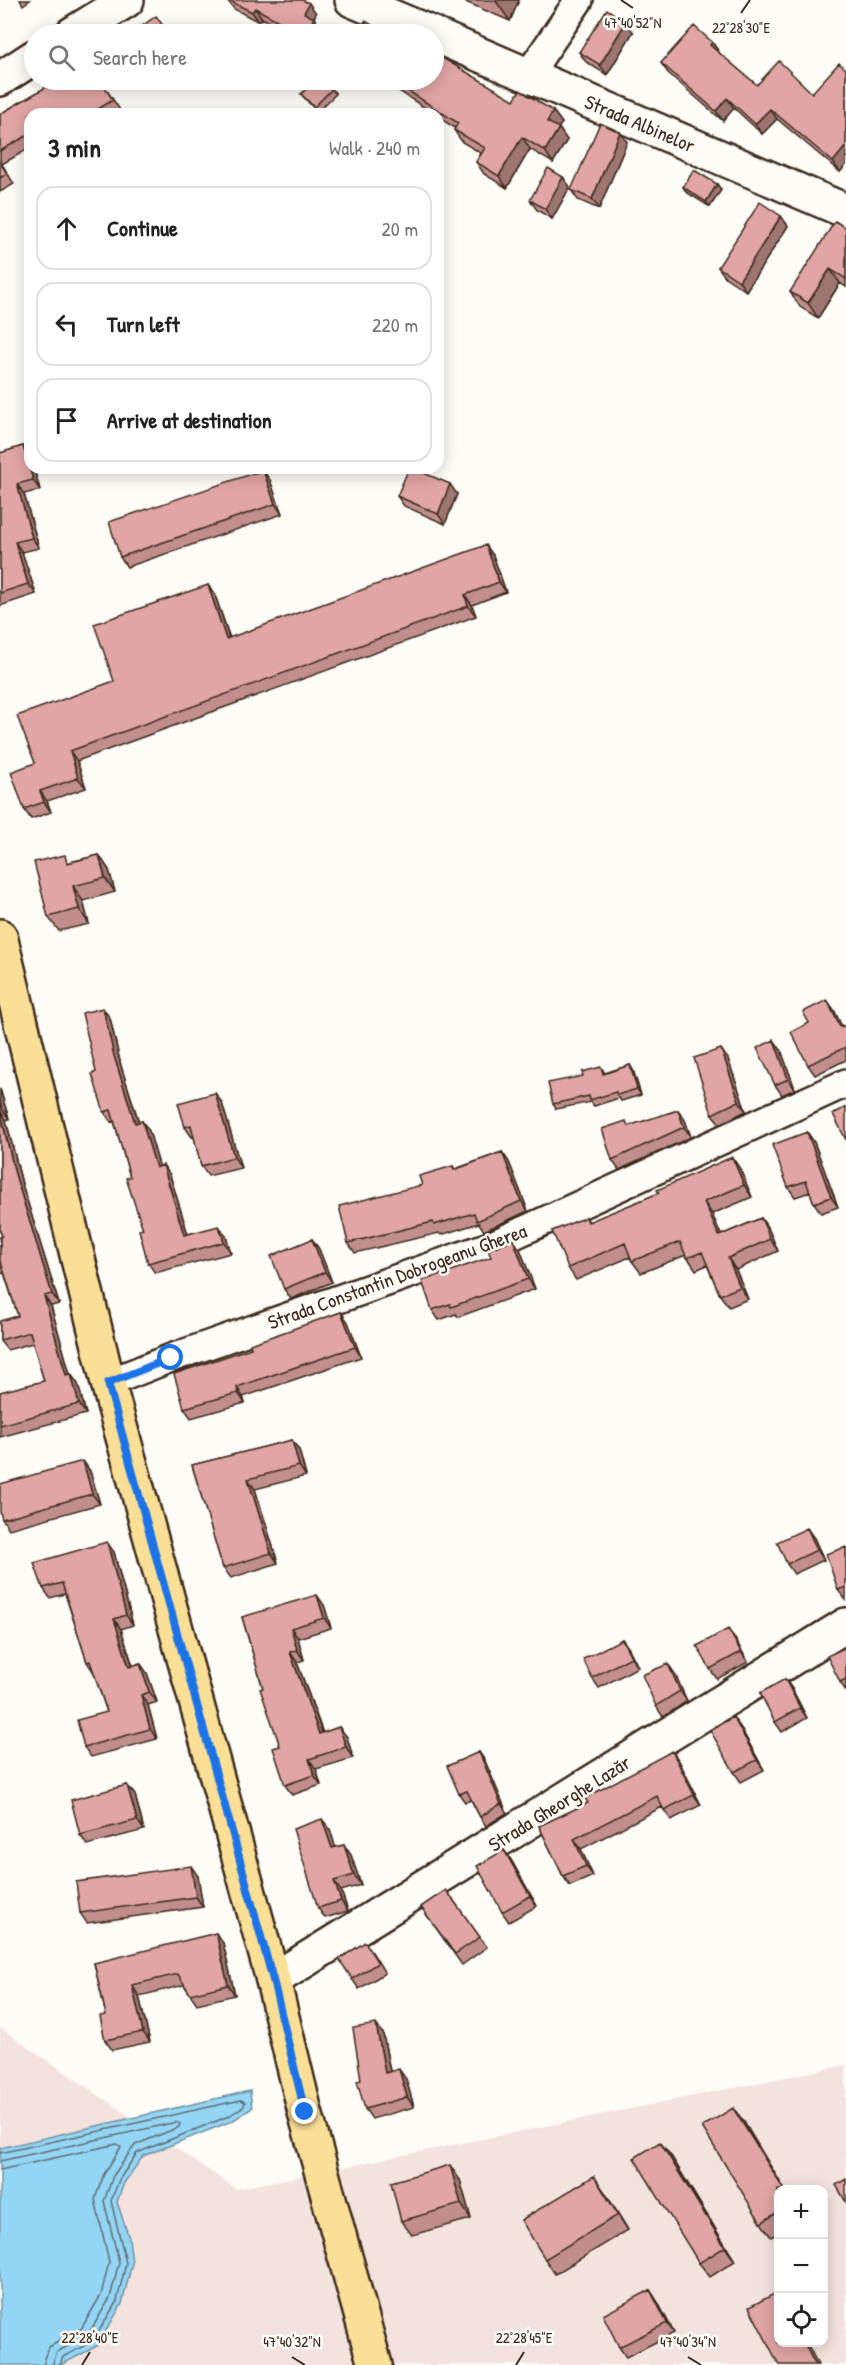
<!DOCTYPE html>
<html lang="en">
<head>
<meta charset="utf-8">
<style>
  body { margin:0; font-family:"Patrick Hand",sans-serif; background:#f2f2f2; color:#222 }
  .controls { position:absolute; right:18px; bottom:18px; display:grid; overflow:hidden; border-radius:12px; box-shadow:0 3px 15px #0003 }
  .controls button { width:54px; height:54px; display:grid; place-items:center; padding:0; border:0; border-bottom:2px solid #e0e0e0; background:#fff; color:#222; font:30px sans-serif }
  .stop { position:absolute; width:18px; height:18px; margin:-14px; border:4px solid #1a73e8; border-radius:50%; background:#fff }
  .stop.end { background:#1a73e8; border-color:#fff; box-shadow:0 2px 6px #0008 }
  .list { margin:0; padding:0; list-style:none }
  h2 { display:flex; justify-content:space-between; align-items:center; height:78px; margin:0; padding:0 24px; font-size:26px }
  h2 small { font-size:20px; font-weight:400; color:#767676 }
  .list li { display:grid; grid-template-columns:39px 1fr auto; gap:18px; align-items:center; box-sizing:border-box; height:84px; margin:0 12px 12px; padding:0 12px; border:2px solid #e0e0e0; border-radius:18px }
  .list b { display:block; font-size:22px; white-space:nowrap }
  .list em { font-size:20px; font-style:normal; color:#767676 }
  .icon { flex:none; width:33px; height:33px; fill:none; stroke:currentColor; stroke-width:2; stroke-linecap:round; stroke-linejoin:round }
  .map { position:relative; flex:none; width:846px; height:2365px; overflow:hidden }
  .search { position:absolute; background:#fff; box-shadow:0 3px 15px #0003; left:24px; top:24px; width:420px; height:66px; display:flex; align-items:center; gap:15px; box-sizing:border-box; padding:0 21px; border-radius:33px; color:#767676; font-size:22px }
  .panel { position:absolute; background:#fff; box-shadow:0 3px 15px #0003; left:24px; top:108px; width:420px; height:366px; border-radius:18px }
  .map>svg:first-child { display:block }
</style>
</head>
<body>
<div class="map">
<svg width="846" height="2365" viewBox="0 0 846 2365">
  <rect width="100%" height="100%" fill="#fdfcf7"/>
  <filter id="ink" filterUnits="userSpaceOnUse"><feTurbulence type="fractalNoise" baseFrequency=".0167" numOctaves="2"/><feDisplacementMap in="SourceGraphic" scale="12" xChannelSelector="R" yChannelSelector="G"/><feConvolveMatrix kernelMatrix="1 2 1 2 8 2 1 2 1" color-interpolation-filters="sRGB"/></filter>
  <g filter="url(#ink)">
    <!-- built -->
    <path fill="#f4e2de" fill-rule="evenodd" d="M0,2028L236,2189L846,2065V2365H0ZM778,2190H824V2342H778Z"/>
    <!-- water -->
    <path fill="#94d5f5" stroke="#70919f" stroke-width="1.5" d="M250,2091L252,2108L232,2121L143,2156L124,2183L117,2202L129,2238L132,2263L122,2304L97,2346L61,2365H0V2148Z"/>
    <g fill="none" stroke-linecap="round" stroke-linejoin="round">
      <!-- shore -->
      <path stroke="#5f6e74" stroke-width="1.5" d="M0,2153L241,2100L245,2102L244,2106L229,2116L137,2153L119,2180L111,2201L126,2263L117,2301L93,2341L63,2357L60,2365
        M0,2161L177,2122L180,2124L179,2127L135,2145L113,2176L104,2201L119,2262L110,2298L88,2335L57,2352L52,2365
        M0,2170L117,2144L121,2147L104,2174L95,2199L109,2262L101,2295L81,2329L49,2347L43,2365"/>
      <defs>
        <path id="minor" d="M528,75L579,0
          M108,1383L171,1358L492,1245L846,1083"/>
        <path id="tertiary" d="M352,0L433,34
          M72,34L127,0
          M434,35L846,211
          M0,79L34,57"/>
        <path id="secondary" d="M273,1980L846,1625"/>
        <path id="primary" d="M0,936L108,1383L273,1980L305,2112L375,2365"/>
      </defs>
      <!-- minor casing -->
      <use href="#minor" stroke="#3b2a1e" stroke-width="32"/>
      <!-- tertiary casing -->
      <use href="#tertiary" stroke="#3b2a1e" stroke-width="38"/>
      <!-- secondary casing -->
      <use href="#secondary" stroke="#3b2a1e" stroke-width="38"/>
      <!-- primary casing -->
      <use href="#primary" stroke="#3b2a1e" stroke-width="38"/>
      <!-- minor -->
      <use href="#minor" stroke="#fdfcf7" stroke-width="27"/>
      <!-- tertiary -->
      <use href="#tertiary" stroke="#fdfcf7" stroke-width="33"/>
      <!-- secondary -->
      <use href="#secondary" stroke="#fdfcf7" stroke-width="33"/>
      <!-- primary -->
      <use href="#primary" stroke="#fadf96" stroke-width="33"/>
    </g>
    <!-- wall -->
    <path fill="#c18e8d" stroke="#3b2a1e" stroke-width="1.5" d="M20,0H30L23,5Z
      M227,0L316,13L314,18L321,28L317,34H291L262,18L259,22L234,9Z
      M461,0H519L510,21Z
      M633,32L607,75L586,62L579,52Z
      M712,42L719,52V53L757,85L812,93L846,69V165L840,172L777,119L762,134L734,108L723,121L668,73L661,63Z
      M53,80H100L120,110L113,114H30V148L2,164L14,184L0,192V114L50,85Z
      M173,80H181L176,83Z
      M245,80H263L251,88Z
      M371,80H434L553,111L562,123L558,128L567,140L553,163L530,149L507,188L484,174L476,162L481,153L462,142L454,130L455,128L438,117V114H434L384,81L381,85Z
      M332,89L336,94L317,112L301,94Z
      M620,132L627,142L599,209L578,200L571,190Z
      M563,177L570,187L552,219L537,210L530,200Z
      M717,184L721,190L710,207L686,192L683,187Z
      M781,216L788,226L746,291L725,277L718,267Z
      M846,228V287L840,283L818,318L800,307L790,292Z
      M23,446L30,456V468H34L40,490L24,494L39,548L22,552L36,594L0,606V453Z
      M270,480L282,514L127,567L120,557Z
      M457,494L445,524L404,506L397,496Z
      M493,555L506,592L472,605L476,616L77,761L86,788L47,801L51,812L31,819L24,809L35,763L114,681L208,585L215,595L230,638Z
      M99,855L109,870L115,892L83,901L89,924L59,931L48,917L70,862Z
      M827,1000L834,1010L842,1027L846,1025V1060L815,1075L808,1065L809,1023Z
      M110,1018L121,1066L139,1122L142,1121L149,1131L159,1166L163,1165L170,1175L188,1234L226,1236L231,1253L155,1273L148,1263L143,1229L130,1177L114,1121L111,1122L104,1112L96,1072Z
      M774,1040L781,1050L795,1089L782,1095L775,1085Z
      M728,1059L746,1111L720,1124L712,1114Z
      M630,1065L633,1070L641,1095L621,1101L619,1098L594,1106L591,1102L556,1109L553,1104L583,1076L601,1067L605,1073Z
      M0,1089L9,1119L6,1120L22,1184L59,1304L51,1306L70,1374L78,1384L86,1414L0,1437V1392L44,1381L33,1343L7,1350L0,1341V1321L18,1316L4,1273L0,1274V1237L2,1236L0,1231Z
      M215,1093L222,1103L241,1168L208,1176L201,1166L194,1136L192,1137L185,1127Z
      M678,1110L685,1120L691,1137L619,1170L612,1160L630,1126Z
      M807,1132L814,1142L838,1207L821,1213L814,1203L810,1192L795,1197L788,1187Z
      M502,1152L509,1162L528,1211L484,1231L479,1223L441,1235L439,1233L355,1253L348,1243L422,1185L453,1166L455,1169Z
      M732,1157L740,1169L752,1197L712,1214L721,1235L761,1218L769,1230L778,1251L736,1270L748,1299L729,1307L720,1295L707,1265L696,1270L686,1255L641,1273L632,1261L630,1257L576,1280L568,1268L586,1217L589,1222L659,1193Z
      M312,1239L319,1249L332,1282L291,1299L284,1289Z
      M520,1249L535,1289L458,1317L456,1314L439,1320L432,1310Z
      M341,1312L348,1322L361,1357L243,1397L245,1403L191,1418L184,1408L251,1348Z
      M292,1440L299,1450L306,1476L255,1489L278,1563L231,1578L223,1568L192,1465Z
      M83,1461L90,1471L100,1504L9,1529L2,1519Z
      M814,1538L824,1560L794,1574L787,1564Z
      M846,1547V1600L838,1590Z
      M114,1552L133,1625L121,1629L133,1666L140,1663L147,1673L157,1702L148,1705L157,1739L91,1757L84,1747L107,1712L93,1671L87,1662L65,1594L50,1598L43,1588Z
      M324,1605L331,1628L298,1638L304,1660L297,1662L323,1733L339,1727L347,1737L353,1758L316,1769L321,1785L292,1795L285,1785L280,1746L242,1617Z
      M622,1639L629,1649L638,1667L599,1688L592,1678Z
      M735,1639L748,1662L717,1679L710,1669Z
      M846,1647V1691L840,1682Z
      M668,1664L675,1674L687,1701L663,1717L656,1706Z
      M785,1679L792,1689L807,1718L782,1732L775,1722Z
      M740,1727L764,1770L741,1782L734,1772Z
      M672,1751L679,1761L701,1805L671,1820L662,1807L581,1849L593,1876L570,1886L563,1876L539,1826L588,1803Z
      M479,1752L485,1761L507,1813L486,1826L480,1817L471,1800L465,1802L459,1794Z
      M127,1785L135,1795L144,1830L87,1845L80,1835Z
      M330,1829L335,1847L344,1845L351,1855L361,1885L341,1891L348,1911L325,1918L318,1908Z
      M504,1850L511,1860L537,1906L509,1922L502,1912Z
      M198,1876L203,1907L87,1923L80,1913Z
      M446,1890L487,1947L462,1965L421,1907Z
      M223,1943L235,1995L197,2004L184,1985L139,1996L150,2042L112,2050L105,2040L106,2015L94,1963Z
      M372,1952L385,1973L359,1989L352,1979Z
      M383,2034L390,2071L406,2079L414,2107L372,2119L365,2109L361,2080Z
      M733,2108L744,2122L778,2190V2233L771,2237L761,2223Z
      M671,2156L735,2261L710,2277L699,2263Z
      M460,2180L471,2219L412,2235L401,2221Z
      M604,2191L628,2230L555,2274L545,2259Z
      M650,2290L657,2301L674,2333L626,2357L619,2347Z"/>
    <!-- shaded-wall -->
    <path fill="#9d7473" stroke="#3b2a1e" stroke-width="1.5" d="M495,0H519L510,21Z
      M309,3L316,13L311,23L304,13Z
      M255,8L262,18L259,22L252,12Z
      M314,18L321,28L317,34H305Z
      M626,22L633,32L607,75L600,65Z
      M712,42L719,52L717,55L710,45Z
      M377,80H382L384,81L381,85Z
      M727,98L734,108L723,121L716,111Z
      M770,109L777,119L762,134L755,124Z
      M553,111L562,123L555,133L547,122Z
      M559,128L567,140L553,163L545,151Z
      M620,132L627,142L599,209L592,199Z
      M522,137L530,149L507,188L499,176Z
      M846,146V165L840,172L833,162Z
      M563,177L570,187L552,219L545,209Z
      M717,184L721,190L710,207L706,202Z
      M781,216L788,226L746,291L739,281Z
      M830,269L840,283L818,318L808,303Z
      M23,446L30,456V468H34L40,490L33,480Z
      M263,470L270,480L282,514L275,504Z
      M17,484L24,494L39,548L32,538Z
      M450,484L457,494L445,524L438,514Z
      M15,542L22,552L36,594L28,584Z
      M486,545L493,555L506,592L499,582Z
      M208,585L215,595L233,650L226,639Z
      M465,595L472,605L476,616L468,606Z
      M70,751L77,761L86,788L78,778Z
      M40,791L47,801L51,812L44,802Z
      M99,855L109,870L115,892L105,878Z
      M73,886L83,901L89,924L79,909Z
      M827,1000L834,1010L846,1035L840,1027Z
      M103,1008L110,1018L121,1066L142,1133L135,1123L114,1056Z
      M774,1040L781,1050L795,1089L788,1079Z
      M721,1049L728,1059L746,1111L739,1101Z
      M630,1065L633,1070L641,1095L637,1089Z
      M0,1089L9,1119L2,1109L0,1101Z
      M215,1093L222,1103L241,1168L234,1157Z
      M0,1110L6,1120L22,1184L59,1304L52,1294L15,1174Z
      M678,1110L685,1120L691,1137L684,1127Z
      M142,1121L149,1131L163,1178L156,1168Z
      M807,1132L814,1142L838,1207L831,1197Z
      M502,1152L509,1162L528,1211L521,1201Z
      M732,1157L740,1169L752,1197L744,1185Z
      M163,1165L170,1175L191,1245L184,1235Z
      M704,1202L712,1214L727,1248L719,1236Z
      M761,1218L769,1230L778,1251L770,1239Z
      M219,1226L226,1236L231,1253L224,1242Z
      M312,1239L319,1249L332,1282L325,1272Z
      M513,1239L520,1249L535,1289L528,1279Z
      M728,1258L736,1270L748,1299L740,1287Z
      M44,1296L51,1306L73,1385L66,1375Z
      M341,1312L348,1322L361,1357L355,1347Z
      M71,1374L78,1384L86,1414L79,1404Z
      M237,1387L243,1397L245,1403L238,1393Z
      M292,1440L299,1450L306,1476L299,1466Z
      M83,1461L90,1471L100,1504L92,1494Z
      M248,1479L255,1489L278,1563L271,1553Z
      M807,1528L814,1538L824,1560L817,1550Z
      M107,1542L114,1552L133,1625L126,1615Z
      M317,1595L324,1605L331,1628L324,1618Z
      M114,1619L121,1629L136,1677L129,1667Z
      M291,1628L298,1638L304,1660L297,1650Z
      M728,1629L735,1639L748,1662L741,1652Z
      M622,1639L629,1649L638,1667L631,1657Z
      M290,1652L297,1662L326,1744L319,1734Z
      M140,1663L147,1673L157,1702L149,1692Z
      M668,1664L675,1674L687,1701L680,1691Z
      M785,1679L792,1689L807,1718L800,1708Z
      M141,1695L148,1705L157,1739L150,1729Z
      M733,1717L740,1727L764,1770L757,1760Z
      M339,1727L347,1737L353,1758L346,1747Z
      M672,1751L679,1761L701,1805L694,1795Z
      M479,1752L485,1761L507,1813L501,1804Z
      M309,1759L316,1769L321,1785L314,1775Z
      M127,1785L135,1795L144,1830L137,1820Z
      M322,1819L330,1829L339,1859L332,1848Z
      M574,1839L581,1849L593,1876L586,1866Z
      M344,1845L351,1855L361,1885L354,1875Z
      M504,1850L511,1860L537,1906L530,1896Z
      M191,1866L198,1876L203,1907L196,1897Z
      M334,1881L341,1891L348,1911L341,1901Z
      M216,1933L223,1943L235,1995L228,1985Z
      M132,1985L139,1996L150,2042L143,2032Z
      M376,2024L383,2034L392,2083L385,2073Z
      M399,2069L406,2079L414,2107L407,2097Z
      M733,2108L744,2122L785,2190H784Z
      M660,2142L671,2156L735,2261L725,2247Z
      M450,2165L460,2180L471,2219L461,2204Z
      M594,2176L604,2191L628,2230L618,2215Z
      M650,2290L657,2301L674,2333L667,2323Z
      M804,2343H807L818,2365H815Z"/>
    <!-- building -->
    <path fill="#e0a5a4" stroke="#3b2a1e" stroke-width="1.5" d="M228,0H302L309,3L304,13L314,18L305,34H302L255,8L252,12Z
      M607,9L626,22L600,65L579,52Z
      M156,16L169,34H131Z
      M365,21L385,32L383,34H358Z
      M694,26L712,42L710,45L757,85L779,61L812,93L839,63L846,69V146L833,162L770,109L755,124L727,98L716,111L661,63Z
      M434,53L514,100L520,90L553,111L547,122L559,128L545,151L522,137L499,176L476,162L485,148L454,130L458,123L391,80H434Z
      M53,80H100L113,100L90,114H30V134L0,151V114L50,85L49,83Z
      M316,80H323L332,89L314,107L301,94Z
      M600,123L620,132L592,199L571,190Z
      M0,162L7,174L0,178Z
      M548,168L563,177L545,209L530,200Z
      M694,170L717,184L706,202L683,187Z
      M760,202L781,216L739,281L718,267Z
      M835,221L846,228V279L830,269L808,303L790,292Z
      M23,446L33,480L17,484L32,538L15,542L28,584L0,593V453Z
      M409,468H412L450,484L438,514L397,496Z
      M263,470L275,504L120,557L109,522Z
      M486,545L499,582L465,595L468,606L70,751L78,778L40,791L44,802L24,809L11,772L35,763L17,716L114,681L94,624L208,585L226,639Z
      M65,855L67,863L99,855L105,878L73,886L79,909L48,917L34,862Z
      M827,1000L840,1027L846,1025V1047L808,1065L791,1032L809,1023L803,1012Z
      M103,1008L114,1056L135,1123L142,1121L156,1168L163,1165L184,1235L219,1226L224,1242L148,1263L139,1230L143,1229L126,1178L130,1177L111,1110L104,1112L92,1074L96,1072L82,1013Z
      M774,1040L788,1079L775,1085L757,1048Z
      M721,1049L739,1101L712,1114L694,1058Z
      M630,1065L637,1089L617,1095L616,1092L590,1100L589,1096L553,1104L548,1083L583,1076L582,1072L601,1067L603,1074Z
      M215,1093L234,1157L201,1166L191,1125L185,1127L178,1103Z
      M846,1107V1140L833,1114Z
      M678,1110L684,1127L612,1160L602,1129L626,1121L628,1126Z
      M0,1112L15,1174L52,1294L44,1296L66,1375L71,1374L79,1404L0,1425V1392L44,1381L30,1332L0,1340V1321L18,1316L1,1262H0V1237L2,1236L0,1231Z
      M807,1132L831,1197L814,1203L806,1181L788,1187L772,1145Z
      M502,1152L521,1201L477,1221L474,1213L434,1225L433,1222L348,1243L339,1206L422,1185L419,1176L453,1166L454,1170Z
      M732,1157L744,1185L704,1202L719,1236L761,1218L770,1239L728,1258L740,1287L720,1295L702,1252L687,1258L680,1242L632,1261L625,1243L568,1268L552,1231L586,1217L588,1222L659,1193L657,1190Z
      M312,1239L325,1272L284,1289L271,1256Z
      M513,1239L528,1279L451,1307L450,1304L432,1310L422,1281L491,1257L488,1250Z
      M341,1312L355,1347L237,1387L238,1393L184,1408L174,1374L251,1348L250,1344Z
      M292,1440L299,1466L248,1479L271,1553L223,1568L192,1465Z
      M83,1461L92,1494L2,1519L0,1512V1484Z
      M807,1528L817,1550L787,1564L777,1542Z
      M107,1542L126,1615L114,1619L129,1667L140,1663L149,1692L141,1695L150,1729L84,1747L77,1720L107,1712L90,1661L87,1662L62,1583L43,1588L34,1563Z
      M846,1547V1587L838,1590L826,1554Z
      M317,1595L324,1618L291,1628L297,1650L290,1652L319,1734L339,1727L346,1747L309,1759L314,1775L285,1785L273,1748L280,1746L260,1689L263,1688L242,1617Z
      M728,1629L741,1652L710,1669L697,1646Z
      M622,1639L631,1657L592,1678L583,1659Z
      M846,1647V1679L840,1682L827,1656Z
      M668,1664L680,1691L656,1706L642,1675Z
      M785,1679L800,1708L775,1722L760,1693Z
      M733,1717L757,1760L734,1772L710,1730Z
      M672,1751L694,1795L664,1810L657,1796L574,1839L586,1866L563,1876L539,1826L588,1803L585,1798Z
      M479,1752L501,1804L480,1817L467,1791L459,1794L447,1766Z
      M127,1785L137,1820L80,1835L71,1800Z
      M322,1819L332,1848L344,1845L354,1875L334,1881L341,1901L318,1908L293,1829Z
      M504,1850L530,1896L502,1912L477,1866Z
      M191,1866L196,1897L80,1913L76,1882Z
      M446,1890L480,1937L455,1954L421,1907Z
      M216,1933L228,1985L190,1994L178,1974L132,1985L143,2032L105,2040L100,2016L106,2015L94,1963Z
      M365,1942L378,1963L352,1979L339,1959Z
      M376,2024L385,2073L399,2069L407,2097L365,2109L357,2081L361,2080L353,2028Z
      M733,2108L784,2190H778V2212L761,2223L702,2127Z
      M660,2142L725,2247L699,2263L634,2158Z
      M450,2165L461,2204L401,2221L391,2182Z
      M594,2176L618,2215L545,2259L521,2220Z
      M846,2179V2202L836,2185Z
      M650,2290L667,2323L619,2347L603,2315Z
      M778,2292V2343H804L815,2365H779L749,2307Z"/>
  </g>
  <g fill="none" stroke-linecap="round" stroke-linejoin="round" filter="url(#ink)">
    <!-- route -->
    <path stroke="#1a73e8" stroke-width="8" d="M171,1358L108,1383L273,1980L305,2112"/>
  </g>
  <!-- ticks -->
  <path fill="none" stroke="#3b2a1e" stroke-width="2" d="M621,0L633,8M741,13L750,0M292,2357L305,2365M688,2357L701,2365M82,2365L90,2352M516,2365L524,2352"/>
  <g text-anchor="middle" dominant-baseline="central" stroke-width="5" stroke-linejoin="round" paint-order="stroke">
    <!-- street labels -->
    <g font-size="20" fill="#3b2a1e" stroke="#fdfcf7">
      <text transform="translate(640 123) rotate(23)">Strada Albinelor</text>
      <text transform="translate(397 1276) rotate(-20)">Strada Constantin Dobrogeanu Gherea</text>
      <text transform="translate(559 1803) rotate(-32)">Strada Gheorghe Lazăr</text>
    </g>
  </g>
  <g font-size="15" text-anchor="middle" fill="#3b2a1e" stroke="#fdfcf7" stroke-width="5" stroke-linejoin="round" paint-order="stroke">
    <text x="633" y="28">47°40'52"N</text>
    <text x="741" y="33">22°28'30"E</text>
    <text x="90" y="2343">22°28'40"E</text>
    <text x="524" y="2343">22°28'45"E</text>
    <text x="292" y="2347">47°40'32"N</text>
    <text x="688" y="2347">47°40'34"N</text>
  </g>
</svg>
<div class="controls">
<button>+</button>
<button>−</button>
<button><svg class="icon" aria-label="locate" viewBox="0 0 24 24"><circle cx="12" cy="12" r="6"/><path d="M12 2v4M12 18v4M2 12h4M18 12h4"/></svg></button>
</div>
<div class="stop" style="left:171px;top:1358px"></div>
<div class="stop end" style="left:305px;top:2112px"></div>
<div class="search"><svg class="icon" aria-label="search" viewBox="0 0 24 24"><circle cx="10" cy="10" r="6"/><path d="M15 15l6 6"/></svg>Search here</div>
<section class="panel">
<h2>3 min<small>Walk · 240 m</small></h2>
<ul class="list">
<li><svg class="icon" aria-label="ahead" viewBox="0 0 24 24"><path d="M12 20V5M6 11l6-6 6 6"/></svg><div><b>Continue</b></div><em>20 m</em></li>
<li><svg class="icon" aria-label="left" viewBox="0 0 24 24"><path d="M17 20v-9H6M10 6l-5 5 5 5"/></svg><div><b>Turn left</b></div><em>220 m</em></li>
<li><svg class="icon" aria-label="arrive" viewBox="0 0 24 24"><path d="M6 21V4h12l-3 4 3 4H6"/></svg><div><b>Arrive at destination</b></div></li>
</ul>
</section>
</div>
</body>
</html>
